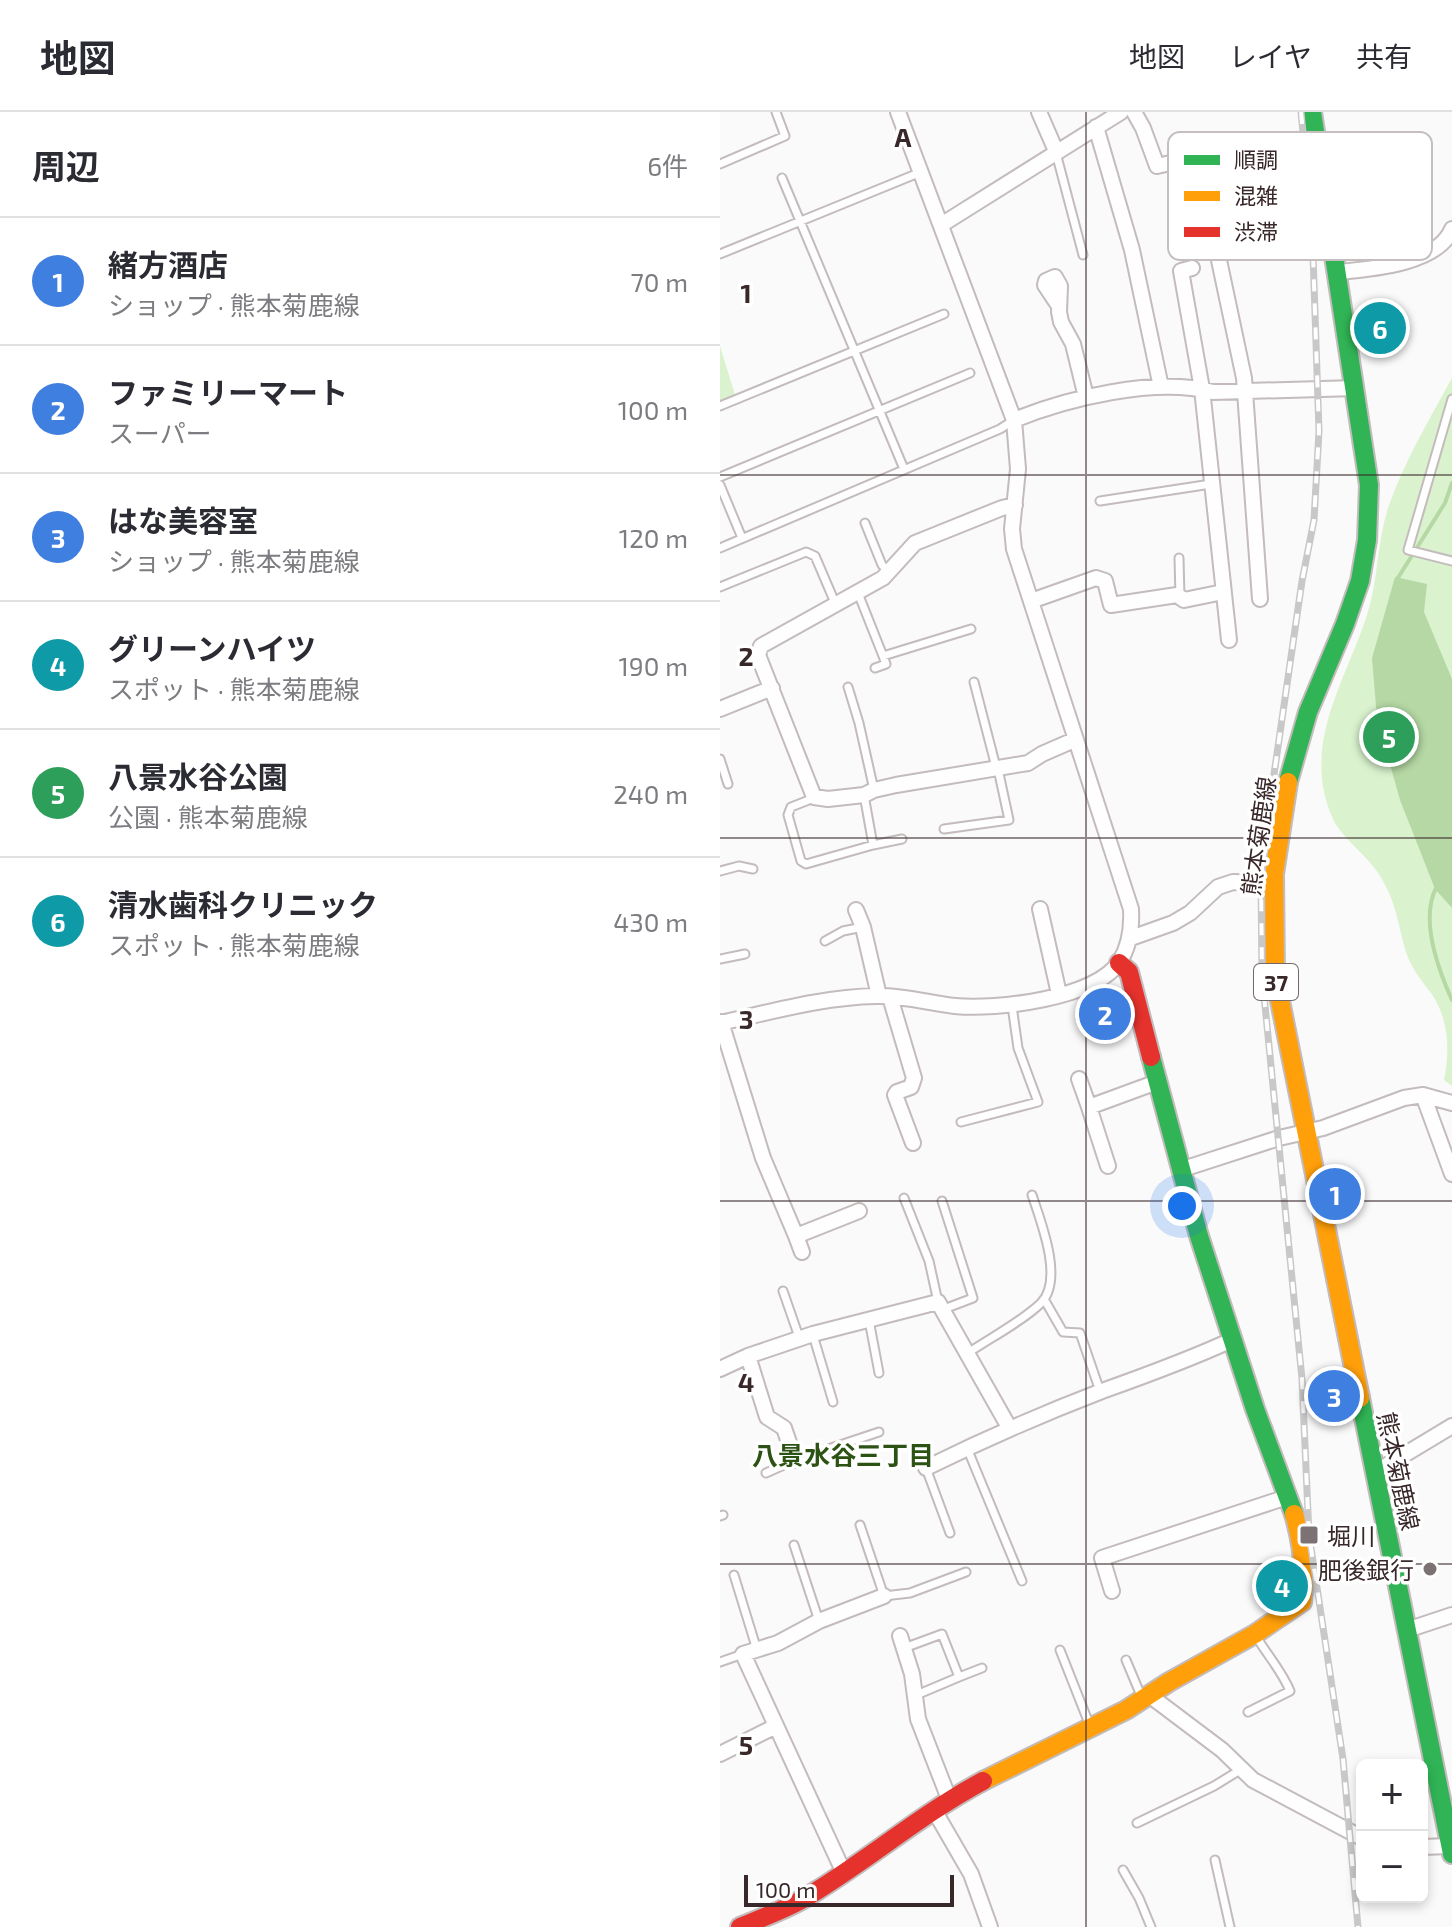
<!DOCTYPE html>
<html lang="ja">
<head>
<meta charset="utf-8">
<style>
  body { margin:0; font-family:"Exo 2","Noto Sans JP",sans-serif; background:#f2f2f3; color:#2b2b33 }
  .controls { position:absolute; right:24px; bottom:24px; display:grid; overflow:hidden; border-radius:12px; box-shadow:0 4px 12px #0003 }
  .controls button { width:72px; height:72px; display:grid; place-items:center; padding:0; border:0; border-bottom:2px solid #e1e1e2; background:#fff; color:#2b2b33; font:40px sans-serif }
  .scale { position:absolute; left:24px; bottom:20px; width:210px; box-sizing:border-box; padding-left:8px; border:4px solid #39282a; border-top:0; font-size:22px; line-height:28px; white-space:nowrap; color:#39282a; -webkit-text-stroke:6px #fff; paint-order:stroke }
  .you { position:absolute; left:462px; top:1094px; width:28px; height:28px; margin:-20px; border:6px solid #fff; border-radius:50%; background:#1a73e8; box-shadow:0 0 0 12px #1a73e833 }
  .badge { display:grid; place-items:center; width:52px; height:52px; border-radius:50%; background:#0b8043; color:#fff; font-size:26px; font-weight:700 }
  .pin { position:absolute; translate:-50% -50%; border:4px solid #fff; box-shadow:0 2px 8px #0006 }
  .list { margin:0; padding:0; list-style:none }
  h2 { display:flex; justify-content:space-between; align-items:center; height:104px; margin:0; padding:0 32px; font-size:34px }
  h2 small { font-size:26px; font-weight:400; color:#7c7c81 }
  .list li { display:grid; grid-template-columns:52px 1fr auto; gap:24px; align-items:center; box-sizing:border-box; height:128px; padding:0 32px; border-top:2px solid #e1e1e2 }
  .list b { display:block; font-size:30px; white-space:nowrap }
  .list p { margin:0; font-size:26px; white-space:nowrap; color:#7c7c81 }
  .list em { font-size:26px; font-style:normal; color:#7c7c81 }
  .map { position:relative; flex:none; width:732px; height:1815px; overflow:hidden }
  header { display:flex; align-items:center; gap:48px; box-sizing:border-box; height:112px; padding:0 40px; background:#fff; border-bottom:2px solid #e1e1e2 }
  header strong { font-size:38px }
  nav { display:flex; gap:44px; margin-inline-start:auto; font-size:28px }
  main { display:flex }
  aside { flex:1; background:#fff }
  .map>svg:first-child { display:block }
</style>
</head>
<body>
<header>
<strong>地図</strong>
<nav><a>地図</a><a>レイヤ</a><a>共有</a></nav>
</header>
<main>
<aside>
<h2>周辺<small>6件</small></h2>
<ul class="list">
<li><span class="badge" style="background:#3f7fe0">1</span><div><b>緒方酒店</b><p>ショップ · 熊本菊鹿線</p></div><em>70 m</em></li>
<li><span class="badge" style="background:#3f7fe0">2</span><div><b>ファミリーマート</b><p>スーパー</p></div><em>100 m</em></li>
<li><span class="badge" style="background:#3f7fe0">3</span><div><b>はな美容室</b><p>ショップ · 熊本菊鹿線</p></div><em>120 m</em></li>
<li><span class="badge" style="background:#0f9aa8">4</span><div><b>グリーンハイツ</b><p>スポット · 熊本菊鹿線</p></div><em>190 m</em></li>
<li><span class="badge" style="background:#2e9e5b">5</span><div><b>八景水谷公園</b><p>公園 · 熊本菊鹿線</p></div><em>240 m</em></li>
<li><span class="badge" style="background:#0f9aa8">6</span><div><b>清水歯科クリニック</b><p>スポット · 熊本菊鹿線</p></div><em>430 m</em></li>
</ul>
</aside>
<div class="map">
<svg width="732" height="1815" viewBox="0 0 732 1815">
  <rect width="100%" height="100%" fill="#fafafa"/>
  <!-- green -->
  <path fill="#daf3ce" d="M0,234L15,283L0,289Z
    M732,266V974L724,968C730,938 729,907 711,881C701,868 691,856 686,840C677,810 677,790 658,761C646,742 621,726 612,705C581,632 625,571 647,503C658,469 657,430 668,396C684,350 709,308 732,266Z"/>
  <!-- water -->
  <path fill="#b5d8a4" d="M675,465L707,472L704,500L732,567V796L715,777L680,688L657,606L652,546Z"/>
  <g fill="none" stroke-linecap="round" stroke-linejoin="round">
    <!-- stream -->
    <path stroke="#b5d8a4" stroke-width="4" d="M676,469L725,391L732,371
      M716,776C700,808 718,857 732,888"/>
    <defs>
      <path id="lane" d="M336,41L363,143
        M0,52L65,24L56,0
        M62,66L184,357
        M0,142L201,60
        M732,287L688,438L732,449
        M0,294L224,202
        M0,365L250,261
        M0,373L22,426
        M380,389L491,372
        M145,411L162,453L168,459
        M0,436L280,317L294,308
        M459,446L460,485
        M0,475L86,440L95,444L116,493
        M138,481L163,544L251,517
        M155,556L166,552L163,544
        M254,570L276,655
        M128,575L139,611L154,678
        M0,647L8,672
        M94,686L71,695L68,703L81,749L86,752L153,733L144,683
        M224,717L289,708L278,657
        M153,733L182,727
        M0,759L19,754L33,757
        M105,829L123,819L143,815
        M0,847L25,842
        M241,1010L318,990L298,936L292,894
        M184,1086L209,1149L218,1190
        M222,1089L253,1186L224,1197
        M63,1179L79,1225
        M324,1187L343,1220L360,1221L380,1279
        M149,1208L159,1261
        M93,1223L113,1290
        M248,1241C270,1226 303,1209 321,1191C344,1168 321,1110 312,1083
        M247,1336L302,1469
        M206,1356L230,1421
        M46,1361L75,1348L159,1320
        M0,1404L3,1403
        M140,1413L164,1484L190,1481L246,1460
        M74,1433L99,1509
        M14,1463L37,1538
        M184,1536L222,1522L239,1565L262,1556
        M340,1538L370,1614
        M406,1548L422,1586
        M0,1550L23,1542
        M194,1584L239,1565
        M528,1600L570,1579C562,1559 547,1543 536,1524
        M417,1711L494,1674L520,1658
        M495,1748L510,1815
        M403,1758L419,1786L431,1815"/>
      <path id="street" d="M319,0L336,39
        M414,0L423,16L437,54L473,46L491,47L506,39L528,35
        M376,15L412,138L441,275
        M573,46L581,62L588,64L601,62
        M221,113L401,0
        M496,134L524,266L540,487
        M472,156L461,159L482,277L509,528
        M618,160C651,157 718,152 732,117
        M339,194L325,173L326,169L335,165L340,174L339,200L341,210L353,232L366,285
        M294,308C348,286 435,265 493,280L636,276
        M295,393L282,396L195,431L163,466L41,534L38,543L94,685L108,687L144,683L154,678L176,673L308,651L322,642L354,628
        M311,489L376,466L385,469L391,493L457,483L464,488L503,480
        M0,597L52,576
        M320,797L339,882
        M136,798L143,815L159,884
        M411,826L453,811L470,801L498,775L513,770L552,771
        M170,885L194,966L191,975L177,980L175,983L193,1031
        M1,910L43,1046L76,1124
        M0,911C51,900 103,885 156,884C182,883 209,891 235,894C276,898 376,887 400,849C410,833 412,816 411,797L294,437L292,417L298,357L294,308L178,0
        M359,967L369,995L437,970
        M703,983L732,1062
        M369,995L388,1054
        M460,1058L559,1026L603,1016L684,986L703,983L732,991
        M82,1140L76,1124L139,1099
        M0,1257L28,1244
        M75,1348L64,1316L47,1305L28,1244L93,1222L218,1190L290,1317
        M206,1356C263,1328 322,1302 382,1279C427,1263 471,1247 514,1227
        M654,1361L732,1314
        M392,1479L382,1446L567,1385
        M687,1518L732,1503
        M180,1524L192,1562L198,1607L229,1687
        M429,1583L502,1638L533,1668L642,1726
        M0,1642L56,1614
        M214,1698L251,1762L270,1815
        M702,1735L730,1734
        M124,1761L23,1542L58,1531L99,1509L164,1484"/>
      <path id="fast" d="M568,670L588,600L625,512L640,469L647,428L649,373L592,0
        M431,945L479,1124L535,1297L574,1402
        M640,1286L732,1742"/>
      <path id="slow" d="M568,670L554,762L555,864L640,1286
        M263,1669L406,1598L449,1570L535,1522L582,1490C586,1459 583,1432 574,1402"/>
      <path id="jam" d="M399,851L409,860L431,945
        M20,1815C47,1804 74,1794 98,1778C154,1743 205,1700 263,1669"/>
    </defs>
    <!-- lane casing -->
    <use href="#lane" stroke="#c3bbbc" stroke-width="11"/>
    <!-- street casing -->
    <use href="#street" stroke="#c3bbbc" stroke-width="18"/>
    <!-- fast casing -->
    <use href="#fast" stroke="#c3bbbc" stroke-width="22"/>
    <!-- slow casing -->
    <use href="#slow" stroke="#c3bbbc" stroke-width="22"/>
    <!-- jam casing -->
    <use href="#jam" stroke="#c3bbbc" stroke-width="22"/>
    <!-- lane -->
    <use href="#lane" stroke="#fefefe" stroke-width="7"/>
    <!-- street -->
    <use href="#street" stroke="#fefefe" stroke-width="14"/>
    <!-- fast -->
    <use href="#fast" stroke="#30b455" stroke-width="18"/>
    <!-- slow -->
    <use href="#slow" stroke="#ff9f0a" stroke-width="18"/>
    <!-- jam -->
    <use href="#jam" stroke="#e5322d" stroke-width="18"/>
    <defs>
      <path id="rail" d="M581,0L592,113L599,319L594,408L582,469L550,690L541,770L542,863L582,1267L589,1423L623,1647L638,1815"/>
    </defs>
    <!-- rail casing -->
    <use href="#rail" stroke="#c9c8c8" stroke-width="7"/>
    <!-- rail -->
    <use href="#rail" stroke="#fff" stroke-width="4" stroke-dasharray="12" stroke-linecap="butt"/>
  </g>
  <!-- grid -->
  <path fill="none" stroke="#39282a" stroke-width="2" stroke-opacity="0.55" d="M366,0V1815M0,363H732M0,726H732M0,1089H732M0,1452H732"/>
  <!-- markers -->
  <g fill="#7d7273" stroke="#fff" stroke-width="3">
    <rect x="579" y="1413" width="20" height="20" rx="4"/>
    <circle cx="710" cy="1457" r="8"/>
  </g>
  <g text-anchor="middle" dominant-baseline="central" stroke-width="7" stroke-linejoin="round" paint-order="stroke">
    <!-- shield labels -->
    <rect fill="#fff" stroke="#74686a" stroke-width="2" x="534" y="852" width="44" height="36" rx="6"/>
    <g font-size="22" font-weight="bold" fill="#39282a">
      <text x="556" y="870">37</text>
    </g>
    <!-- street labels -->
    <g font-size="24" fill="#39282a" stroke="#fff">
      <text transform="translate(538 724) rotate(-82)">熊本菊鹿線</text>
      <text transform="translate(679 1359) rotate(78)">熊本菊鹿線</text>
    </g>
    <!-- poi labels -->
    <g font-size="24" fill="#39282a" stroke="#fff" text-anchor="start">
      <text x="607" y="1423">堀川</text>
      <text x="694" y="1457" text-anchor="end">肥後銀行</text>
    </g>
    <!-- neighbourhood labels -->
    <g font-size="26" font-weight="bold" fill="#2c5214" stroke="#fff">
      <text x="123" y="1342">八景水谷三丁目</text>
    </g>
  </g>
  <!-- legend -->
  <rect x="448" y="20" width="264" height="128" rx="12" fill="#fff" stroke="#c4bebf" stroke-width="2"/>
  <rect x="464" y="43" width="36" height="10" fill="#30b455"/>
  <rect x="464" y="79" width="36" height="10" fill="#ff9f0a"/>
  <rect x="464" y="115" width="36" height="10" fill="#e5322d"/>
  <g font-size="22" fill="#39282a">
    <text x="514" y="56">順調</text>
    <text x="514" y="92">混雑</text>
    <text x="514" y="128">渋滞</text>
  </g>
  <g font-size="26" text-anchor="middle" font-weight="bold" fill="#39282a" stroke="#fff" stroke-width="7" stroke-linejoin="round" paint-order="stroke">
    <text x="183" y="35">A</text>
    <text x="26" y="191">1</text>
    <text x="26" y="554">2</text>
    <text x="26" y="917">3</text>
    <text x="26" y="1280">4</text>
    <text x="26" y="1643">5</text>
  </g>
</svg>
<div class="controls">
<button>+</button>
<button>−</button>
</div>
<div class="scale">100 m</div>
<div class="you"></div>
<div class="pin badge" style="left:615px;top:1082px;background:#3f7fe0">1</div>
<div class="pin badge" style="left:385px;top:902px;background:#3f7fe0">2</div>
<div class="pin badge" style="left:614px;top:1284px;background:#3f7fe0">3</div>
<div class="pin badge" style="left:562px;top:1474px;background:#0f9aa8">4</div>
<div class="pin badge" style="left:669px;top:625px;background:#2e9e5b">5</div>
<div class="pin badge" style="left:660px;top:216px;background:#0f9aa8">6</div>
</div>
</main>
</body>
</html>
